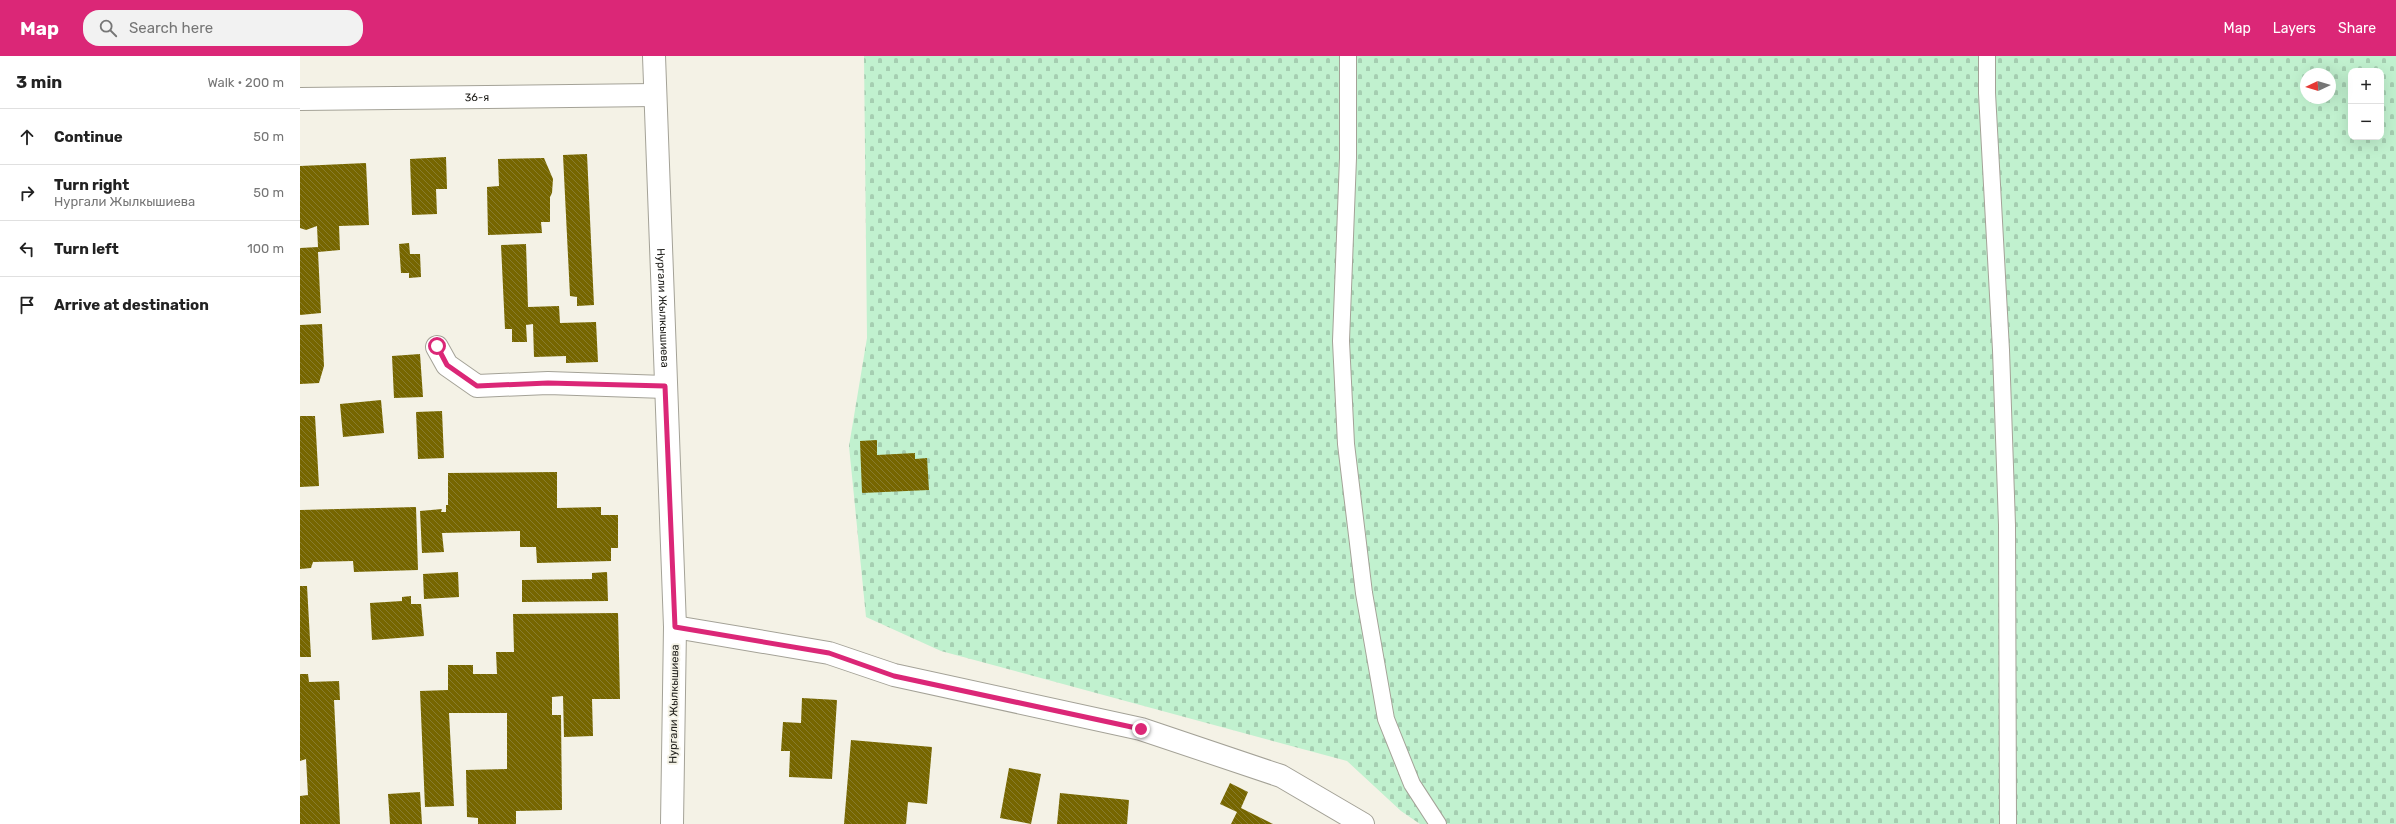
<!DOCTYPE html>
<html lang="en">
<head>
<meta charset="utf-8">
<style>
  body { margin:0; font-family:Rubik,sans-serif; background:#f2f2f2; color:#222 }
  .controls { position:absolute; right:12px; top:12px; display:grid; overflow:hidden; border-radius:8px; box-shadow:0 4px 16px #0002 }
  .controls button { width:36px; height:36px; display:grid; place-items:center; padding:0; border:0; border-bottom:1px solid #e0e0e0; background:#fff; color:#222; font:20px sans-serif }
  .compass { position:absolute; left:2000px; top:12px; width:36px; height:36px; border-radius:50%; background:#fff; box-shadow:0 4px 16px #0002; rotate:266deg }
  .stop { position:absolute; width:12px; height:12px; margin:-9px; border:3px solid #db2777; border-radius:50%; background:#fff }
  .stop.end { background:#db2777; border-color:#fff; box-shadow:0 1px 4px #0008 }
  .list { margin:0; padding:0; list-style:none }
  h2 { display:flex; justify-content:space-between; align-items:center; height:52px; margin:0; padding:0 16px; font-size:17px }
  h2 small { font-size:13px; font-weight:400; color:#767676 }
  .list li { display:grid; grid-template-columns:26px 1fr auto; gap:12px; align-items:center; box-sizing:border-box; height:56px; padding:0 16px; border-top:1px solid #e0e0e0 }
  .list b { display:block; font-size:15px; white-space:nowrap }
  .list p { margin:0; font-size:13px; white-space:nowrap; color:#767676 }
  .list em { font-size:13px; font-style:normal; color:#767676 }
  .icon { flex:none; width:22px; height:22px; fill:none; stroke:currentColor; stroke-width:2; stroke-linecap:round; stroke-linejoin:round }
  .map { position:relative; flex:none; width:2096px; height:768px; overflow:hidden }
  header { display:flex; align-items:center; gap:24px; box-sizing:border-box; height:56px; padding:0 20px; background:#db2777; color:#fff }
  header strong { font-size:19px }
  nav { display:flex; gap:22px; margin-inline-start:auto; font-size:14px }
  .search { width:280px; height:36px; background:#f2f2f2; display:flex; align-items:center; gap:10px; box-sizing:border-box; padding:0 14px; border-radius:16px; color:#767676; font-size:15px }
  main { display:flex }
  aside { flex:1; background:#fff }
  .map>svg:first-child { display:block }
</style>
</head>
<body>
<header>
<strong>Map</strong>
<div class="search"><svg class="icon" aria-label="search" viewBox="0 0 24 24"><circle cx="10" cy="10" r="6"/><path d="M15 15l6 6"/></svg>Search here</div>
<nav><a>Map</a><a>Layers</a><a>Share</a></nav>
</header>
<main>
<aside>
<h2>3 min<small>Walk · 200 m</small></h2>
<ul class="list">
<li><svg class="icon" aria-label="ahead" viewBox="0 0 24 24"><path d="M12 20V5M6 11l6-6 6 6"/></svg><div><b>Continue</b></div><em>50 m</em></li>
<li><svg class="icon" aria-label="right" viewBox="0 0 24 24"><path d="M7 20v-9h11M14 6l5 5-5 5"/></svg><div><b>Turn right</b><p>Нургали Жылкышиева</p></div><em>50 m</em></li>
<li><svg class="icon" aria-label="left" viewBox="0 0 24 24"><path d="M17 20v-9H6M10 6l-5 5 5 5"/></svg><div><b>Turn left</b></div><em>100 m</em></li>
<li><svg class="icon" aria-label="arrive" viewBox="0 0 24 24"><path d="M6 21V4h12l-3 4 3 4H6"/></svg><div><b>Arrive at destination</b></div></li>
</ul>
</aside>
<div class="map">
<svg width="2096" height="768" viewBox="0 0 2096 768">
  <defs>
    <pattern id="cemetery-stones" width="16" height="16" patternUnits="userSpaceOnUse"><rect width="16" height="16" fill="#c1f1cf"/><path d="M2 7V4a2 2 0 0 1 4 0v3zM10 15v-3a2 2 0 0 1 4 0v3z" fill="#a5ceb1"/></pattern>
    <pattern id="building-back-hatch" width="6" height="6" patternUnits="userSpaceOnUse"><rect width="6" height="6" fill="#766600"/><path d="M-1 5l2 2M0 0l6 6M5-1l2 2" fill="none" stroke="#887c2e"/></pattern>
  </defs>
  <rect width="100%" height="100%" fill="#f4f2e6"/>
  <!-- cemetery -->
  <path fill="url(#cemetery-stones)" fill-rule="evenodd" d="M564,0H2096V768H1120L1101,755L1047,705L641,595L566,561L549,390L567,282ZM2051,15H2081V81H2051ZM2006,18H2030V42H2006Z"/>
  <!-- building -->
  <path fill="url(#building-back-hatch)" d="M287,98L294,249L277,250V241L270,240L263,99Z
    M146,101L147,133H136L137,158L112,159L110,103Z
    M244,102L253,123L252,137L250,141V166H241L242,177L188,179L187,131L199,130L198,103Z
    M66,107L69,169L39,170L40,194L18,196L21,257L0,259V192L18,191L17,170L6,174L0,172V110Z
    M109,187L110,198H120L121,221L109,222V217H101L99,188Z
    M226,188L228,251L259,250L260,267L296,266L298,306L266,307V300L234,301L233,268L226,269L227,286H212V273H205L201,189Z
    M22,268L24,310L19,327L0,328V269Z
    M120,298L123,341L94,342L92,300Z
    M81,344L84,377L43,381L40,348Z
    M142,355L144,402L118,403L116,356Z
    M0,360H15L19,430L0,431Z
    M577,384V399L615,397V403L627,402L629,434L562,437L560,385Z
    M257,416V452L301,451V459H318V492H311V505L237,507L236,491H220V475L142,477L144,496L122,497L120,455L142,453L141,456H146V449H148V417Z
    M116,451L118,514L54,516L53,505L13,506L11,512L0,513V454Z
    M158,516L159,541L124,543L123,518Z
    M307,516L308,545L222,546V524L292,523V517Z
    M0,530H7L11,601H0Z
    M111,540V548H121L124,580L72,584L70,547L102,545V541Z
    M318,557L320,643H292L293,680L264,681L263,640L252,641V659H261L262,754L216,755V768H178V762L167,761L166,714L207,713V657H149L154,750L125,751L120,635L148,634V609H173V618H197L196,596H214L213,558Z
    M0,618H8L9,626L39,625L40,644H34L40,768H0V740L8,739L6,703L0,705Z
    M502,642L537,644L532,723L489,721L490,695H481L483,666L501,667Z
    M551,684L632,691L627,748L608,746L606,768H544Z
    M709,712L741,718L731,768L700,762Z
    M930,727L948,736L941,752L973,768H931L937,756L920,748Z
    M120,736L122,768H90L88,738Z
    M760,737L829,744L827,768H757Z"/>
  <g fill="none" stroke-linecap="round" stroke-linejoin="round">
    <defs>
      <path id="lane" d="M1048,0V102L1041,285L1046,388L1064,537L1086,663L1112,728L1138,768
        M1687,0V37L1701,294L1707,469L1708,768"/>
      <g id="street">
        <path id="s1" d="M354,0L375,571L372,768"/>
        <path id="s2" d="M0,43L354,39"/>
        <path d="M137,291L147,309L177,330L248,327L365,331"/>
        <path d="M375,571L529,597L594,619L841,673L981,720L1063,768"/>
      </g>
    </defs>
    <!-- lane casing -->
    <use href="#lane" stroke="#a4a297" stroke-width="18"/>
    <!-- street casing -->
    <use href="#street" stroke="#a4a297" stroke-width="24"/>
    <!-- lane -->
    <use href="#lane" stroke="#fff" stroke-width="16"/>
    <!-- street -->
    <use href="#street" stroke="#fff" stroke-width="22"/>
  </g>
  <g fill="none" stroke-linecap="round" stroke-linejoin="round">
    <!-- route -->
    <path stroke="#db2777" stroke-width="5" d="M137,290L147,309L177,330L248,327L365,330L375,571L529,597L594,620L841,673"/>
  </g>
  <g text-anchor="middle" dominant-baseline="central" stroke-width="4" stroke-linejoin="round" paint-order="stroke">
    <!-- street labels -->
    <g font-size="11" fill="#1f1e1a" stroke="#f4f2e6">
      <text stroke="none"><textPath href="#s2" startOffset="177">36-я</textPath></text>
      <text stroke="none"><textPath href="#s1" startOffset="252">Нургали Жылкышиева</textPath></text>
      <text transform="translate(374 648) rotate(-89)">Нургали Жылкышиева</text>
    </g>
  </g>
</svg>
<div class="controls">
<button>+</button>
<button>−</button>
</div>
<svg class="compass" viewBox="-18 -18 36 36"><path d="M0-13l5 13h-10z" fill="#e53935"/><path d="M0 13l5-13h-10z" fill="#767676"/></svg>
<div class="stop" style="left:137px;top:290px"></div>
<div class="stop end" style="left:841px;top:673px"></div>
</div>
</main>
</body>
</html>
